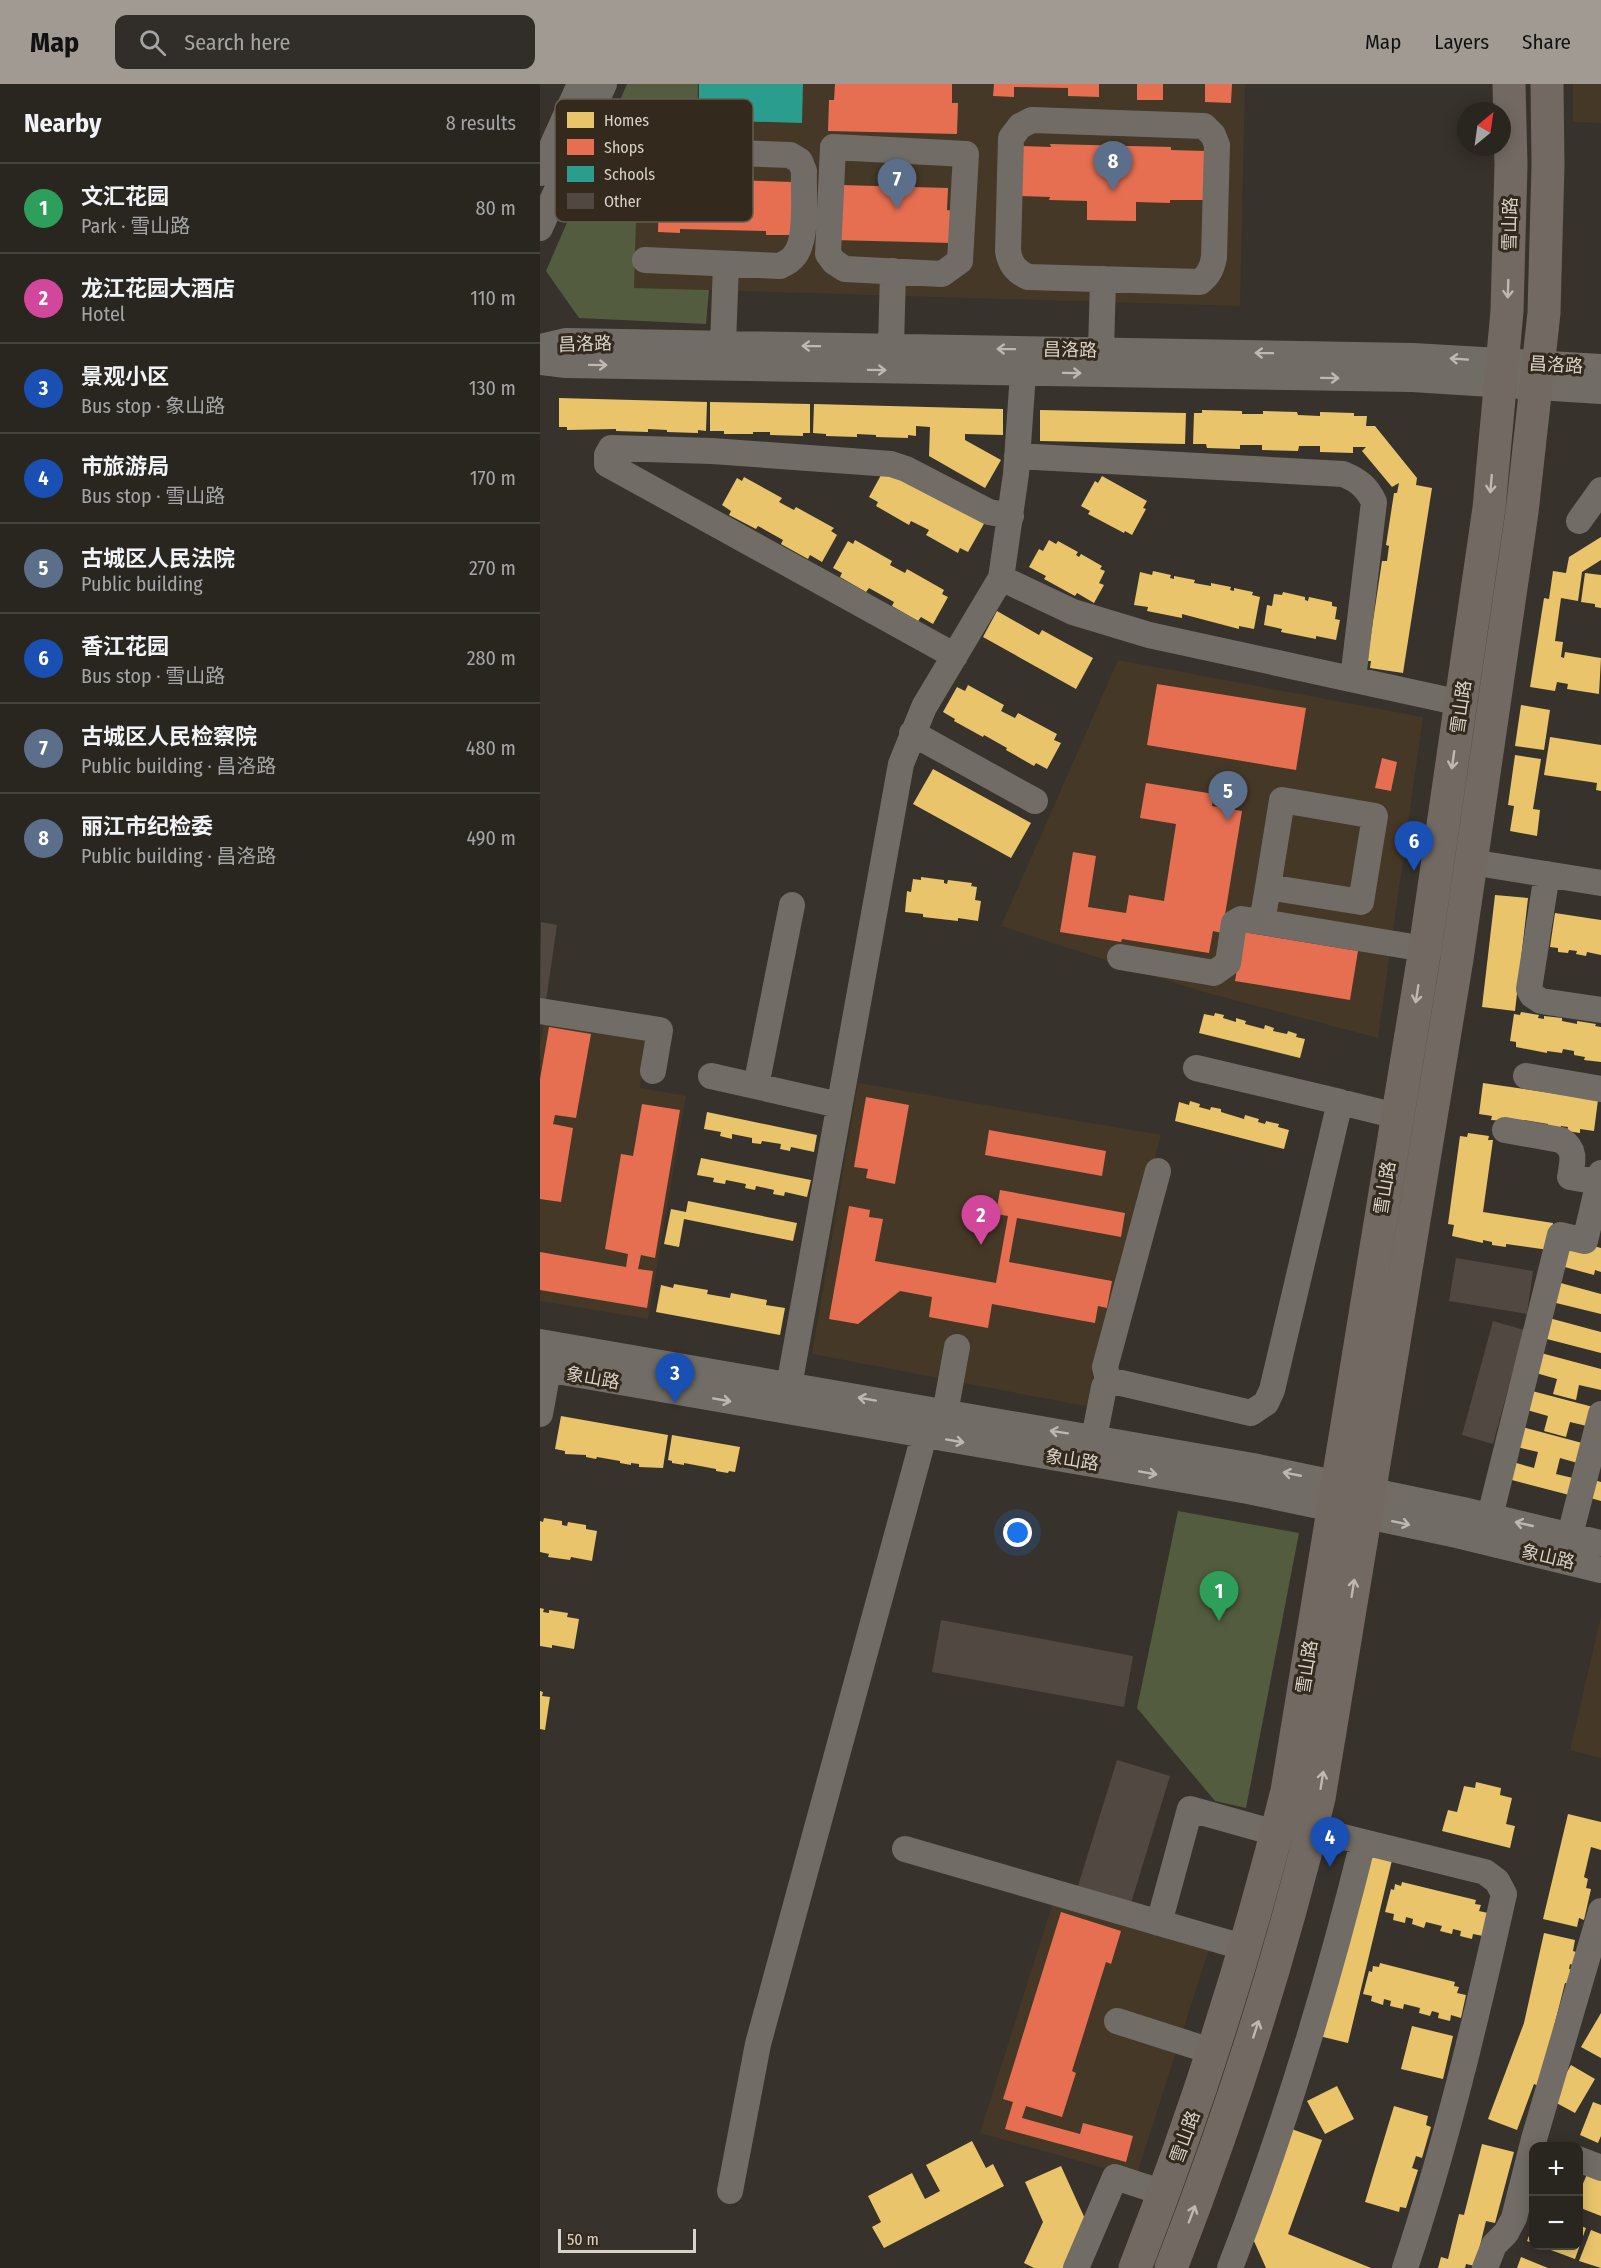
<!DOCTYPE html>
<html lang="en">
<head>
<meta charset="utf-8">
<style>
  body { margin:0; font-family:"Fira Sans Condensed","Noto Sans SC",sans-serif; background:#312e29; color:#f1f3f6 }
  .controls { position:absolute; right:18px; bottom:18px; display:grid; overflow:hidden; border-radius:12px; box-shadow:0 3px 15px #0003 }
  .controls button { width:54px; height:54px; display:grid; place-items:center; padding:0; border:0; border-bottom:2px solid #45433e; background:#292620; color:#f1f3f6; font:30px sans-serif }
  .compass { position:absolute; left:917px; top:18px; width:54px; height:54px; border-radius:50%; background:#292620; box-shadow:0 3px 15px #0003; rotate:29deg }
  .scale { position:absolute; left:18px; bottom:15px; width:138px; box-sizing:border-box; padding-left:6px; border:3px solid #d8d2c9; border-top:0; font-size:16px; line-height:21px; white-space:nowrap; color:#d8d2c9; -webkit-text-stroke:4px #33291c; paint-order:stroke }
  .you { position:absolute; left:478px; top:1449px; width:21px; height:21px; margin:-15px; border:4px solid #fff; border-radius:50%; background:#1a73e8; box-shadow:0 0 0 9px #1a73e833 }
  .badge { display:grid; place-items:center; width:39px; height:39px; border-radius:50%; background:#a09a92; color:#fff; font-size:20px; font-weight:700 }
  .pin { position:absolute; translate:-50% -50px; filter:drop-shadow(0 2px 3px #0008) }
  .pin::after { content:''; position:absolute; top:32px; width:21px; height:18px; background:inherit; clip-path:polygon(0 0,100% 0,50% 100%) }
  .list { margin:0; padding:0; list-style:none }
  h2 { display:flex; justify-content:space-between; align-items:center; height:78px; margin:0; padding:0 24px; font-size:26px }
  h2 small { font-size:20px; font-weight:400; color:#a5a5a5 }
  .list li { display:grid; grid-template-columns:39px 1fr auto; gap:18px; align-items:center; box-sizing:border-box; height:90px; padding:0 24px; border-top:2px solid #45433e }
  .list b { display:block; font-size:22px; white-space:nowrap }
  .list p { margin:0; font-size:20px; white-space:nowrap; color:#a5a5a5 }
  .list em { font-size:20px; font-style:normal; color:#a5a5a5 }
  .icon { flex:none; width:33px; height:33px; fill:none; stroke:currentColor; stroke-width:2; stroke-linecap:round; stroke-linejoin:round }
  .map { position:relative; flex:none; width:1061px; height:2184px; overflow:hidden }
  header { display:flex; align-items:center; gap:36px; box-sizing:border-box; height:84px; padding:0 30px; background:#a09a92; color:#111 }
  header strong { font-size:28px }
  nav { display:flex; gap:33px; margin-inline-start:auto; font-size:21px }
  .search { width:420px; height:54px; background:#312e29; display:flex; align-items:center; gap:15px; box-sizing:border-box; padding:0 21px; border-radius:12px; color:#a5a5a5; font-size:22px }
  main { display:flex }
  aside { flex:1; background:#292620 }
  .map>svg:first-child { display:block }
</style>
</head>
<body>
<header>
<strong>Map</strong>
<div class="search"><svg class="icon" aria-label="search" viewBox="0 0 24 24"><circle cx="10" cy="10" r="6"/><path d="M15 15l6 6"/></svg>Search here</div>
<nav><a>Map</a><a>Layers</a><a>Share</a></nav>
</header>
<main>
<aside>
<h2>Nearby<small>8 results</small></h2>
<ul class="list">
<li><span class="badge" style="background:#2e9e5b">1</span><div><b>文汇花园</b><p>Park · 雪山路</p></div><em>80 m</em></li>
<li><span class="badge" style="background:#d1479c">2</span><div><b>龙江花园大酒店</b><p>Hotel</p></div><em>110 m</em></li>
<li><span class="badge" style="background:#1a4fb4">3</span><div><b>景观小区</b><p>Bus stop · 象山路</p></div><em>130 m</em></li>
<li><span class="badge" style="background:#1a4fb4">4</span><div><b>市旅游局</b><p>Bus stop · 雪山路</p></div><em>170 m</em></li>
<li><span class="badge" style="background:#5c6f8a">5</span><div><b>古城区人民法院</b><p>Public building</p></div><em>270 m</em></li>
<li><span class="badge" style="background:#1a4fb4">6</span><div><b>香江花园</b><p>Bus stop · 雪山路</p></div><em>280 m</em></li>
<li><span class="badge" style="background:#5c6f8a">7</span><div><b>古城区人民检察院</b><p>Public building · 昌洛路</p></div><em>480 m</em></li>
<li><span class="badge" style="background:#5c6f8a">8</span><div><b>丽江市纪检委</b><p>Public building · 昌洛路</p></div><em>490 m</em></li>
</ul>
</aside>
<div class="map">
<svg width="1061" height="2184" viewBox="0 0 1061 2184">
  <rect width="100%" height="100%" fill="#37322b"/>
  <!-- built -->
  <path fill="#453826" d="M158,0H705L700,222L94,204L99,36L157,38Z
    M1033,0H1061V39L1033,38Z
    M578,576L883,633L838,954L660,907L461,842Z
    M5,933L109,951L100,1004L146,1012L108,1235L0,1217V961Z
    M318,999L621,1051L550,1323L272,1270Z
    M1061,1532V1674L1030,1666Z
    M513,1818L669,1865L596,2093L440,2049Z"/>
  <!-- green -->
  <path fill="#535c3f" d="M87,0H158L157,38L99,36L94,204L169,206L166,240L39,234L6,187Z
    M638,1427L759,1449L706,1724L675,1717L597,1624Z"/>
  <!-- homes -->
  <path fill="#e9c46a" d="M19,314L167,318L166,347L158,346V349L127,348V346L108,345V348L76,347V345L27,346V343H19Z
    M170,318L270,320V349H263V352L230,351V348H213V350H184V347H170Z
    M274,320L463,325V351L425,350V356L461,376L445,404L389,372L390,343L376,342V352L368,351V354L336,353V351L317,350V353L286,352V350L273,349Z
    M500,326L646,329L645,360L500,357Z
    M662,326L702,327V330H723V327L757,328L758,331L780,332V328L814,329V332H827L826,342H835L877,394L876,401L892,404L863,589L830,584L831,577H827L842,477H847L849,462L846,461L854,409H857L859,399L852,403L822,367L826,363H813V369L780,368V362H759L758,367L722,366V361H700V365L667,364L666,360H653L654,329H662Z
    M346,382L445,438L428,468L420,464L418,469L386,451L389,446L371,437L369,441L336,422L338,418L329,413Z
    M562,392L607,417L603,424L606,425L592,451L585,447L584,449L548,430L550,427L541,422L555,397L558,399Z
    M204,393L242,414L239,418L254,426L256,423L294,444L291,447L297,451L282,478L270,471L268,475L241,460L243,456L218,442L216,445L189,431L191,427L182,421L197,394L202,397Z
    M1061,453V476L1042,488L1038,517L1021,514L1015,557L1023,558L1021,573L1024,574L1025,568L1061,574L1059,610L1027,605L1028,600L1017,598L1015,607L990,603L1004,514L1009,515L1013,487L1026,489L1029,473Z
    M315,456L352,477L350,481L365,489L367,485L404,506L402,510L408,513L393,540L381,533L378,537L352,522L354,518L329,504L326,508L300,493L302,489L293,484L308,457L313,460Z
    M509,456L516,460L518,457L538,468L536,471L539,473L541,470L562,482L560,485L565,487L559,499L564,501L554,519L537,509L535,512L504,495L506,492L489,483L499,465L503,467Z
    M613,487L631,491L630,494L634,495V492L655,496L654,499L671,502V499L691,503L690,506L694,507V504L713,508L712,511L720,513L714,545L699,542V545L642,530V534L607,527L608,523L594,521L600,488L612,491Z
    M1045,489L1061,491V524L1055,523V520L1041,518Z
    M743,508L765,513V516L768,517L769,513L792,518V522L797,523L795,535L800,536L796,556L776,552V555L741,548L742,545L724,541L727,521L732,522L734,510L742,511Z
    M457,527L499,551L502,546L553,574L536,605L443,553Z
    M428,601L464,621L461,627L475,634L478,629L517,650L514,656L521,659L507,685L496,679L494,682L466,666L467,664L444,651L443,653L414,637L415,635L403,628L417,603L425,607Z
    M981,621L1010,626L1004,666L975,662Z
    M1010,653L1061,661V707L1056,706L1057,699L1004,691Z
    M975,671L1001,675L993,725L1000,726L997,752L970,747L974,722L968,721Z
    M393,685L491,739L471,774L373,720Z
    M381,793L404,796V799L407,800L408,796L432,799L431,802L437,803L435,816L441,817L438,837L418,834V837L383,833V830L365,828L367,807L371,808L373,795L381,796Z
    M955,811L988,814L975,927L942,923Z
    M1015,829L1061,836V871L1047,868L1046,872L1036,870L1037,867L1029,866L1028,869L1018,868V864L1010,863Z
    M981,928L999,931L998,934L1004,935V932L1022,934V937L1037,940V937L1056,940L1055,942L1061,943V978L1044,976L1045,973L1034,971V967L1023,965L1022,969L1007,967V969L976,963V958L970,957L974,930L980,931Z
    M675,929L684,931L683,934L696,938V934L706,937L705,940L724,945L725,941L734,944L733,947L747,950L748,947L757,950L756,953L765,955L760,974L659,949L664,930L674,932Z
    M943,999L1058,1016L1054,1047L1040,1045V1049L1027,1047L1028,1043L1021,1042L1020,1046L1008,1044V1040L984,1036L983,1040L964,1034V1037L951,1036L952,1032L939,1030Z
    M650,1017L660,1020L659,1023L670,1026L671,1023L681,1025V1028L704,1035L705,1031L719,1035L718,1038L725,1040L726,1037L739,1040L738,1043L749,1046L744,1065L635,1037L639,1018L649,1021Z
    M167,1028L277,1051L274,1068L251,1063L250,1067L240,1065L241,1060L222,1057L221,1060L212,1059V1054L192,1050V1055L180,1052L181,1048L164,1045Z
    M928,1049L949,1052L948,1056H953L943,1128L1013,1139L1009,1166L966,1160V1163L952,1161V1158L943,1156V1159L912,1152L914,1141L908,1140L920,1052L927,1053Z
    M161,1074L271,1096L267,1113L245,1108L244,1112L233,1110L234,1106L216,1102L215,1106L205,1104L206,1100L186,1096L185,1100L173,1098L174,1094L157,1091Z
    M148,1117L257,1139L253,1157L144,1135L139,1163L124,1160L131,1125L146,1128Z
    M1028,1155L1061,1164V1188L1055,1186L1054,1191L1021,1182Z
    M1017,1198L1061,1210V1230L1012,1218Z
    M134,1200L168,1206L167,1210L190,1214L191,1209L227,1216L226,1221L245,1224L240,1251L116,1228L121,1201L133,1204Z
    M1009,1234L1061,1248V1269L1003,1254Z
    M1001,1269L1061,1285V1306L1039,1301L1036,1316L1013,1310L1017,1295L996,1289Z
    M992,1307L1057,1324L1051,1343L1030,1338L1026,1353L1004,1347L1008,1332L987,1326Z
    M21,1332L128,1351L123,1384L99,1383V1380L91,1379V1381L80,1379V1377L57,1373L56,1375L46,1373V1371L25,1370V1367L15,1365Z
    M982,1343L1046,1360L1041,1380L1020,1374L1016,1390L1037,1395L1033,1412L968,1395L973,1378L994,1384L998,1368L977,1363Z
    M132,1351L200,1363L195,1388L189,1387L188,1389L176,1387V1385L144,1379V1381L132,1379V1377L128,1376Z
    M1051,1395L1061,1398V1417L1047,1413Z
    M4,1434L22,1437V1441L27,1442L28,1438L46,1441V1445L57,1447L52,1477L31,1473L30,1476L8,1473L9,1470L0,1468V1437L3,1438Z
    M0,1524L4,1525L3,1528L9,1529V1526L28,1529L27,1533L39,1535L34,1565L12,1561V1564L0,1562Z
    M0,1607L3,1608L2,1612L10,1613L5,1646L0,1645Z
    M936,1698L961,1704L960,1711L972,1714L966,1740L975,1742L970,1764L902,1747L908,1726L917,1728L924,1702L935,1704Z
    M1028,1730L1061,1738V1766L1051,1763L1044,1793L1048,1795L1046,1804L1051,1805L1044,1836L1039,1834L1037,1843L1003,1835Z
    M824,1765L853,1772L808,1959L779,1952Z
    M862,1798L936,1816L935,1820L941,1821L939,1827L948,1829L943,1852L933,1850L932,1855L920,1852L921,1847L913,1845L912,1850L900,1847L902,1842L886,1838L884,1844L872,1840L873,1835L866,1833L865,1839L853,1836L854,1830L845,1828L851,1805L854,1806L855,1800L861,1802Z
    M1004,1849L1035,1856L1033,1867L1036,1868L1033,1881L1030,1880L1029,1885L1033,1886L1030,1900L1025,1899L999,2002L994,2000L977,2046L948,2035L984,1939Z
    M840,1879L915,1898L914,1902L919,1903L917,1909L926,1911L921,1934L911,1931L910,1937L898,1934L899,1929L892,1927L890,1932L879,1929L880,1924L864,1920L863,1925L850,1922L851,1917L844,1915L843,1921L831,1917L832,1912L823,1910L829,1887L832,1888L833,1882L839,1883Z
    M1061,1929V1974L1041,1963Z
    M872,1942L913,1952L903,1995L861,1985Z
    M1031,1981L1055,1995L1035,2029L1011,2016Z
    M797,2002L814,2035L785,2050L767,2017Z
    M1053,2018L1061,2021V2052L1058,2059L1040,2051Z
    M854,2022L888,2032L886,2041L891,2043L882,2074L876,2072L872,2084L878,2086L866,2124L860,2123L859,2128L825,2118Z
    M746,2043L782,2056L748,2150L831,2184H726L709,2146Z
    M432,2057L446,2084L453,2080L464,2102L344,2164L332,2143L341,2138L328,2112L372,2089L385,2115L400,2107L386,2081Z
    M942,2060L974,2068L955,2139L946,2137L935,2182L926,2180L925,2184H898L901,2173L908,2175L919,2130L924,2131Z
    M521,2082L546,2137L525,2184H494L484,2179L503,2138L485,2098Z
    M1048,2088L1061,2093V2132L1038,2123V2111Z
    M993,2141V2159L987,2157Z
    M1038,2141L1046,2144L1035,2175L1000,2162H1038Z
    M1051,2146L1061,2150V2184L1039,2177Z
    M981,2173L1008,2184H977Z"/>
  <!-- shops -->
  <path fill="#e76f51" d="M295,0H412V19H418L417,50L288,47L289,16H294Z
    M454,0H559V13L528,12V4L474,3V13L453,12Z
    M597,0H623V16H597Z
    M665,0H692L691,19L665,18Z
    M121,42L155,43L154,95L253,98L251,151H226V147L140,145V149L118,148Z
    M510,60L631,63V66L665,67L664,116H630V119L596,118V137L547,136V117L509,116L510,113L481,112L482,62L511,63Z
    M301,101L408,104L407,126L414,127L413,159L293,156Z
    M617,600L766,624L756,686L607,661Z
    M842,674L857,678L851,707L835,704Z
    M606,699L674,710L672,722L702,727L682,849L673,847L669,869L582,855L581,858L520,848L533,768L556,772L548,823L586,829L589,811L624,817L636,740L600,734Z
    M703,848L818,867L810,916L695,897Z
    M9,943L51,950L36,1034L15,1031L13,1040L33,1044L21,1118L0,1115V995Z
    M326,1013L369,1021L355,1100L326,1094L328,1085L314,1083Z
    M102,1020L140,1026L115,1174L101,1171L98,1185L113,1187L107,1224L0,1206V1168L86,1183L88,1170L65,1165L81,1070L93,1072Z
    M449,1046L566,1067L562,1092L445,1071Z
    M460,1106L585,1129L581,1153L477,1134L469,1178L572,1197L567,1224L558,1222L555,1239L452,1220L448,1244L389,1233L392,1213L360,1207L318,1240L289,1235L309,1122L330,1126L329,1133L343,1135L335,1177L456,1199L468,1132L456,1130Z
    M521,1828L581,1847L571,1880L566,1878L532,1987L536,1989L522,2033L486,2022L482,2034L540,2050L543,2039L593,2052L586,2078L465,2045L473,2018L463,2015Z"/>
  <!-- schools -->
  <path fill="#2a9d8f" d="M159,0H263L262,39L159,36Z"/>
  <!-- building -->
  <path fill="#514941" d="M1,838L17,841L6,917L0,916Z
    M916,1174L993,1187L987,1230L909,1217Z
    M953,1237L984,1246L953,1360L922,1351Z
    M401,1536L593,1572L584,1623L392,1588Z
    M577,1676L630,1692L591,1819L538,1802Z"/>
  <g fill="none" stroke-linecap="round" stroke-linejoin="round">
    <!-- minor -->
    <path stroke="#716d66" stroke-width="26" d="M492,36L664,42L673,51L677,61L674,173C672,184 669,191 660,198L488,193C476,188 470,180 468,167L471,54L480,42Z
      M293,63L426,70L420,177L402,190L305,185L294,178L288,170Z
      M0,89L40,0
      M0,144L64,0
      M105,176L240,182C246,179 251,177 255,171C268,154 263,109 264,87L260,77L250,71L172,68
      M183,260L186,180
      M0,263L26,257L873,272L1061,283
      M351,263L353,187
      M561,267L563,195
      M0,278L26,281L872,295L1061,307
      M477,372L803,390C818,396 827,403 834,418L813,595
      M1039,437L1061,406
      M461,494L533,528L609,551L921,619
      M415,572L67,380V371L71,364L172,367L351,380L366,385L449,428L471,432
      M372,649L495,717
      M742,716L835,732L821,818L728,803Z
      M931,778L1061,799
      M1007,790L989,905L992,911L1001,917L1061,926
      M728,803L722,838L885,865
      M580,873L674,889L688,879L694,839L701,835L722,838
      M0,927L120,946L113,987
      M656,984L800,1018
      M171,992L299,1021
      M986,992L1061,1005
      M216,1002L252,821
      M965,1046L1021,1056C1036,1065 1033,1077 1030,1093L1059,1098
      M0,1258L713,1382L923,1426L1061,1459
      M0,1284L708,1407L917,1451L1061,1486
      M568,1296L565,1283L618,1087
      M249,1302L361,680L384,623L461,494L476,390L483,289
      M405,1329L417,1263
      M0,1330L8,1286
      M554,1354L564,1303L568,1296L711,1329L726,1319L732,1306L800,1018L857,1032
      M950,1432L1020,1151L1045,1157L1061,1089
      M1030,1451L1061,1330
      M771,1745L945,1788L957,1797L964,1810C936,1936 906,2061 865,2184
      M365,1765L706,1864
      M619,1839L650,1725L736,1749
      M577,1937L674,1968
      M1038,2075L1061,2084
      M190,2107L218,1960L384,1352
      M536,2184L575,2093L624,2109
      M690,2184C744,2045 787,1903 823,1758
      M945,2184L954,2161L966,2149L974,2134L994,2055L1061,1827"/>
    <!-- major -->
    <path stroke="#726962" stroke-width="33" d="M595,2184C656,2028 707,1870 747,1707L885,865L949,424L967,227L971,81L969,0
      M631,2184C691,2030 741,1874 779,1714L917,875L982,428L1004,229L1008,81L1007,0"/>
  </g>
  <!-- one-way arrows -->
  <defs><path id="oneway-shaft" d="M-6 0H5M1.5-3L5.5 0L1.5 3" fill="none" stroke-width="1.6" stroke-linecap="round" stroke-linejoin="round" transform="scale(1.5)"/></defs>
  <g stroke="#beb8af">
    <use href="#oneway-shaft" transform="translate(968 205) rotate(92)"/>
    <use href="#oneway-shaft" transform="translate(951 400) rotate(95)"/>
    <use href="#oneway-shaft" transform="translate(913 676) rotate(98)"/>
    <use href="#oneway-shaft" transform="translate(877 910) rotate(99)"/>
    <use href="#oneway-shaft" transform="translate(813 1504) rotate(-81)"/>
    <use href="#oneway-shaft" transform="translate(782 1696) rotate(-81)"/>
    <use href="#oneway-shaft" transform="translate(716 1945) rotate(-72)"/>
    <use href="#oneway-shaft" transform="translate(652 2130) rotate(-69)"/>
  </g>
  <g stroke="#beb9b0">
    <use href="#oneway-shaft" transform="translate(271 262) rotate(-179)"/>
    <use href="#oneway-shaft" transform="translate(466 265) rotate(-179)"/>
    <use href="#oneway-shaft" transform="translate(724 269) rotate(-179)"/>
    <use href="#oneway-shaft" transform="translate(919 275) rotate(-176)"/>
    <use href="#oneway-shaft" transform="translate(58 281) rotate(1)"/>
    <use href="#oneway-shaft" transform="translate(337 286) rotate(1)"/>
    <use href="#oneway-shaft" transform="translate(532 289) rotate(1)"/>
    <use href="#oneway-shaft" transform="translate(790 294) rotate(1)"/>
    <use href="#oneway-shaft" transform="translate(327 1315) rotate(-170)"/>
    <use href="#oneway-shaft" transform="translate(182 1316) rotate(10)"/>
    <use href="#oneway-shaft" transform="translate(519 1348) rotate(-171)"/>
    <use href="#oneway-shaft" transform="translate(415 1357) rotate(10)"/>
    <use href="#oneway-shaft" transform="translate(608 1389) rotate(10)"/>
    <use href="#oneway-shaft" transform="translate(752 1390) rotate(-169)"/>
    <use href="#oneway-shaft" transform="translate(861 1439) rotate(12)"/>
    <use href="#oneway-shaft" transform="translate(984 1440) rotate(-167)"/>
  </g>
  <g text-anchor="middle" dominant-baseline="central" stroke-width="6" stroke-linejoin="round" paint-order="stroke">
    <!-- street labels -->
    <g font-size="18" fill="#d8d2c9" stroke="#33291c">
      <text transform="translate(970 140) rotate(-89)">雪山路</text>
      <text transform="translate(45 260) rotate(-2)">昌洛路</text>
      <text transform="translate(530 266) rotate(1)">昌洛路</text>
      <text transform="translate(1016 281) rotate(3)">昌洛路</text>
      <text transform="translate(921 623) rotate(-82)">雪山路</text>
      <text transform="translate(845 1104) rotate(-81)">雪山路</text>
      <text transform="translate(53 1294) rotate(10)">象山路</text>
      <text transform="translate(532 1376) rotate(9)">象山路</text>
      <text transform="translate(1008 1473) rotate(13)">象山路</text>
      <text transform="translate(767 1583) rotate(-81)">雪山路</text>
      <text transform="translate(645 2053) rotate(-70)">雪山路</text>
    </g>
  </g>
  <!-- legend -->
  <rect x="15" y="15" width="198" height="123" rx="9" fill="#33291c" stroke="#655c50" stroke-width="1.5"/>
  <rect x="27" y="28" width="27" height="16" fill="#e9c46a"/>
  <rect x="27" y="55" width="27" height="16" fill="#e76f51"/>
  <rect x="27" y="82" width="27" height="16" fill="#2a9d8f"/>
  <rect x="27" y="109" width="27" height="16" fill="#514941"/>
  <g font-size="16" fill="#d8d2c9">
    <text x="64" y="42">Homes</text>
    <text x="64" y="69">Shops</text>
    <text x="64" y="96">Schools</text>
    <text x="64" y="123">Other</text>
  </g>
</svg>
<div class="controls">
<button>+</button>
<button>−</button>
</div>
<svg class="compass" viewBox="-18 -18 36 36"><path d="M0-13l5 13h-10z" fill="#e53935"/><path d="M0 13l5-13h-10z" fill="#a5a5a5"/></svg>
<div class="scale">50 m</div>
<div class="you"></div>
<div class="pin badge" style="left:679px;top:1537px;background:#2e9e5b">1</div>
<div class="pin badge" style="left:441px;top:1161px;background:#d1479c">2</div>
<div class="pin badge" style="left:135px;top:1319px;background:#1a4fb4">3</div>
<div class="pin badge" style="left:790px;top:1783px;background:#1a4fb4">4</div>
<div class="pin badge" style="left:688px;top:737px;background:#5c6f8a">5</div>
<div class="pin badge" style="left:874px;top:787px;background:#1a4fb4">6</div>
<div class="pin badge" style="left:357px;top:125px;background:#5c6f8a">7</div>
<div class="pin badge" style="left:573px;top:107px;background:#5c6f8a">8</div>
</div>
</main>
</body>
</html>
